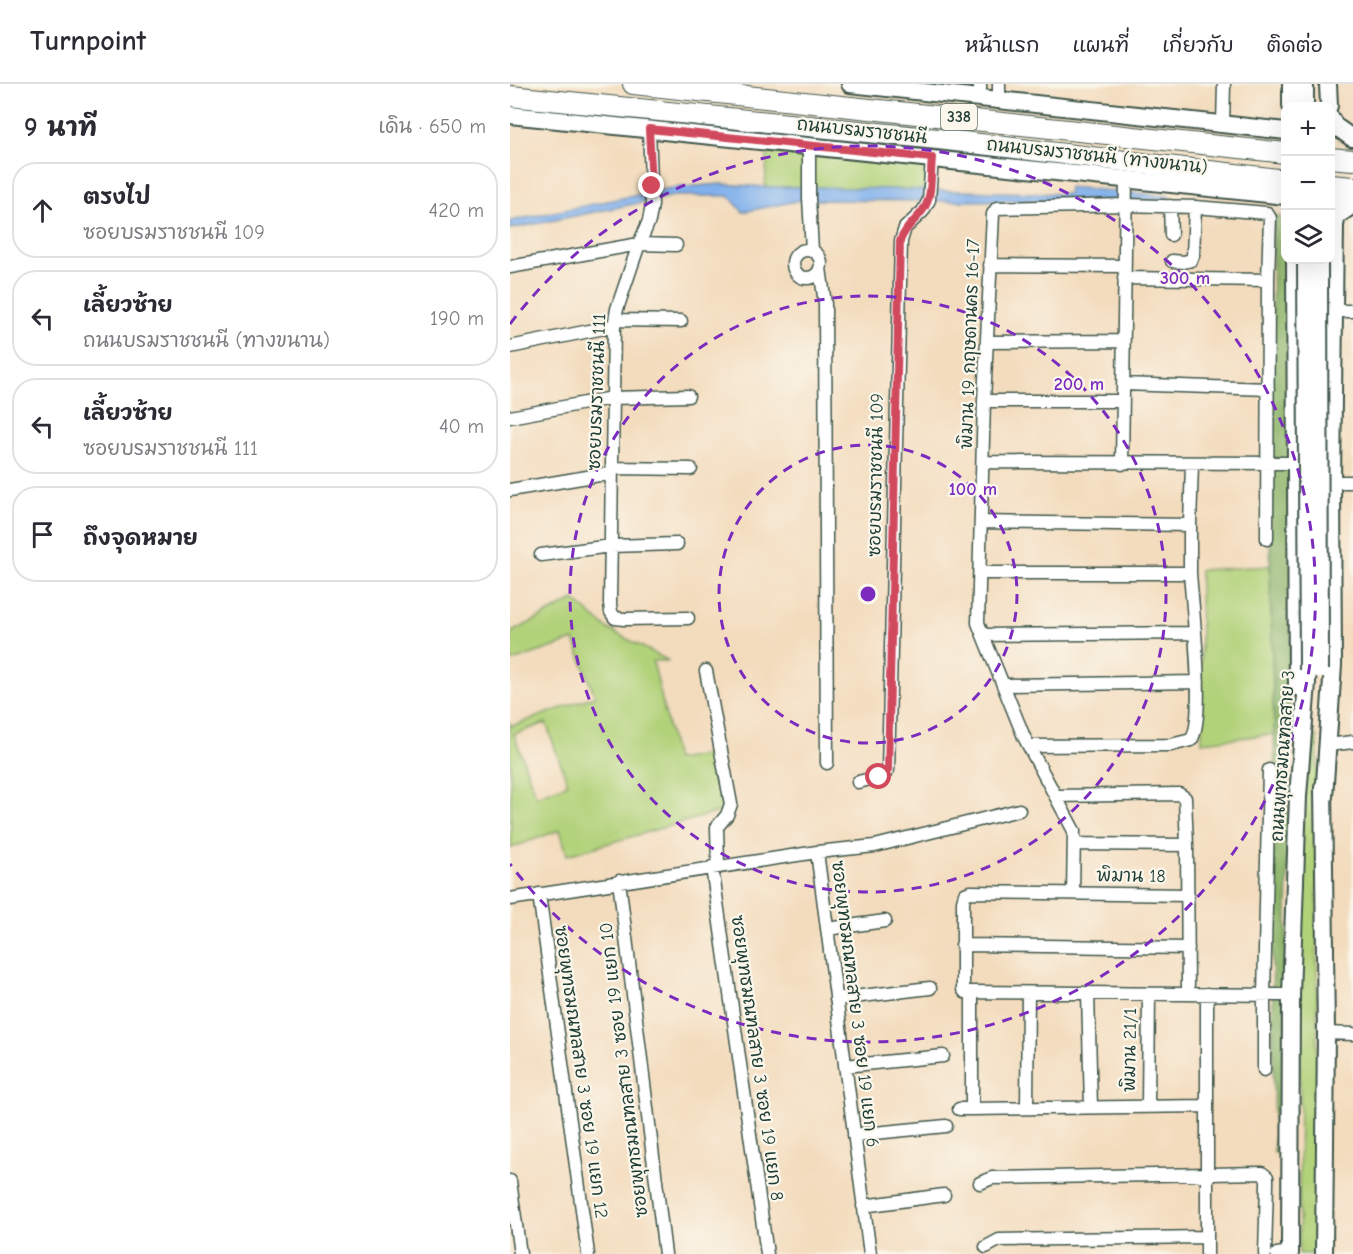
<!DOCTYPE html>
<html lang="th">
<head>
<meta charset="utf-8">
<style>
  body { margin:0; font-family:"Comic Neue","Playpen Sans Thai",sans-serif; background:#f2f2f3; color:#2b2b33 }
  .controls { position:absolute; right:18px; top:18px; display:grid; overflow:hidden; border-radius:12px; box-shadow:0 6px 24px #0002 }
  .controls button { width:54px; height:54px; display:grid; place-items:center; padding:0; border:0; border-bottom:2px solid #e1e1e2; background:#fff; color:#2b2b33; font:30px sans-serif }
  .stop { position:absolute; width:18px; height:18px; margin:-14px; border:4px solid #d1495b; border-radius:50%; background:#fff }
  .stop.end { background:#d1495b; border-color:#fff; box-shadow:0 2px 6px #0008 }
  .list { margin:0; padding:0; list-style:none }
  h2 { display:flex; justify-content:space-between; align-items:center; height:78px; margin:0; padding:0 24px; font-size:26px }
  h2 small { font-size:20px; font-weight:400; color:#7c7c81 }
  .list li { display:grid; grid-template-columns:39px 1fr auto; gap:18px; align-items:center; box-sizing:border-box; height:96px; margin:0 12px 12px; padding:0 12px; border:2px solid #e1e1e2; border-radius:24px }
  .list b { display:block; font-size:22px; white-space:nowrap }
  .list p { margin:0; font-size:20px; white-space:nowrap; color:#7c7c81 }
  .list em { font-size:20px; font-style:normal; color:#7c7c81 }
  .icon { flex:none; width:33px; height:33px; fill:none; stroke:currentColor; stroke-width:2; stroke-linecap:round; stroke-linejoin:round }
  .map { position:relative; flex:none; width:843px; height:1170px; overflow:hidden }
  header { display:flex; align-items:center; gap:36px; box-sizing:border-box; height:84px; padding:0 30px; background:#fff; border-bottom:2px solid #e1e1e2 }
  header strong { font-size:28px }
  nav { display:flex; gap:33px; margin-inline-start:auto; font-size:21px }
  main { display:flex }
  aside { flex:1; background:#fff }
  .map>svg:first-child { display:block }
</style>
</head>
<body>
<header>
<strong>Turnpoint</strong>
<nav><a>หน้าแรก</a><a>แผนที่</a><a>เกี่ยวกับ</a><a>ติดต่อ</a></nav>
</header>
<main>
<aside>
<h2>9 นาที<small>เดิน · 650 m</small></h2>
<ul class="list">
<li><svg class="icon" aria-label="ahead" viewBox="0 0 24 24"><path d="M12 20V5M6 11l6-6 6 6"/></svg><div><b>ตรงไป</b><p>ซอยบรมราชชนนี 109</p></div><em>420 m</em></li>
<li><svg class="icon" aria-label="left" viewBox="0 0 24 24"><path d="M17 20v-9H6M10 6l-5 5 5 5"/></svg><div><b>เลี้ยวซ้าย</b><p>ถนนบรมราชชนนี (ทางขนาน)</p></div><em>190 m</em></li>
<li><svg class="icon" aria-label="left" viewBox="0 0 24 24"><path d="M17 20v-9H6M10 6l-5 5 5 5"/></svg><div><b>เลี้ยวซ้าย</b><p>ซอยบรมราชชนนี 111</p></div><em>40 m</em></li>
<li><svg class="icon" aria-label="arrive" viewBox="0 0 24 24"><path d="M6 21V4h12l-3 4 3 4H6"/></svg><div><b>ถึงจุดหมาย</b></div></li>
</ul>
</aside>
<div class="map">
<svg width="843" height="1170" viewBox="0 0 843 1170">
  <rect width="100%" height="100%" fill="#fbf7ec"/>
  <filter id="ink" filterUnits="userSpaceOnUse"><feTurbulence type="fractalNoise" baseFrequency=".0167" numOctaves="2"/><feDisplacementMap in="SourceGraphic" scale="12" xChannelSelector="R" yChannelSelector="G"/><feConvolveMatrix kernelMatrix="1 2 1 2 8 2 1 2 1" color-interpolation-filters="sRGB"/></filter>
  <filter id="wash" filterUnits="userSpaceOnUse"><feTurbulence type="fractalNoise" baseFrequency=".008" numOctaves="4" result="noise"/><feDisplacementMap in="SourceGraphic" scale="24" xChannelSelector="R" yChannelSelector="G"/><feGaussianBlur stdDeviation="1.35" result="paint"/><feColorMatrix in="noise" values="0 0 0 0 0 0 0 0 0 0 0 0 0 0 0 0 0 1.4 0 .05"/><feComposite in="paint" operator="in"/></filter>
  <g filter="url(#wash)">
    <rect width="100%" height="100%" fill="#f3dcbd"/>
    <!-- green -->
    <path fill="#b2d27a" stroke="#688857" stroke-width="1.5" fill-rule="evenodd" d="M258,63L417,80L416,106L255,103Z
      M760,482L764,650L692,658L690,486Z
      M64,516L98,545L159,577H143L166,676L203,670L212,727L57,771L50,746L1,764L0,639L2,642L85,612L64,556L0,578V549ZM36,639L58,700L26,712L4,650Z
      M807,652V1170H789L791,774L797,653Z"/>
    <!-- forest -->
    <path fill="#8db46a" stroke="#56784f" stroke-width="1.5" d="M763,132H769L775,138L776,176H781L782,476L774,1068L764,1069L762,834L765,682L760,482Z"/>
    <!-- water -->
    <path fill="#81b0ec" stroke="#507690" stroke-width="1.5" d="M211,100L255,103H307L558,110L559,103L659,112V116L431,117L292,116L233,128L219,112H164L0,145V137L161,104Z"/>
  </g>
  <g filter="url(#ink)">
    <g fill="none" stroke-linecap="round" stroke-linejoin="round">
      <defs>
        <path id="minor" d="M470,14V0
          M489,15V0
          M713,40L714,0
          M139,45L142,121L139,137L129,160L107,225L104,242L100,519L101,528L105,534L114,535L178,534
          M299,61V114L302,166
          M660,122L661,151
          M283 180a14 14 0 1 1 28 0a14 14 0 1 1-28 0Z
          M662,177L674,178L681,176L683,172L685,123
          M480,181L614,182
          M0,183L129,160L166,161
          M310,184L315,220L317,679
          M614,194L758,196
          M824,227H843
          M105,236L171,237
          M477,258L613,257
          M0,263L104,242
          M613,300L758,305
          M474,317H612
          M0,333L102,314L178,312
          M474,378L786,379
          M612,380L616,95
          M102,384L181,385
          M822,398H843
          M0,406L101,389
          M680,441L682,380
          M31,471L101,462L167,460
          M470,489H680V441L471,438
          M474,551L684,549
          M196,587L221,720L217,731L207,743L208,782
          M493,601L688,598
          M818,661L843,658
          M519,662L661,661L681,656C696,637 682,519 680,489
          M348,698L369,693L378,686L391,157L395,144L413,127L419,116L422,74
          M546,712L669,710L675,714L677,761L678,909
          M564,760L677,761
          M307,768L365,762L509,726
          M202,783L257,1170
          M109,797L155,1170
          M563,809L564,747L514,653L468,539L474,317L483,130L487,124L615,121L685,123L757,129L760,134L758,196L757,455
          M29,810L78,1170
          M678,811L460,808L455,810L453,817V905L455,908H462L781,911
          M0,815L307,768L360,1170
          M317,845L375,837
          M452,861L678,864
          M462,908V1025L697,1022
          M578,909L581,1023
          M697,910V1170
          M326,915L420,904
          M816,949L843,950
          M335,982L433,972
          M754,986V911L759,686
          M638,1023L639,910
          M517,1024L518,909
          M449,1025H462
          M344,1051L436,1042
          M0,1097L10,1170
          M470,1099L482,1094L752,1089L757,1093V1100L755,1170
          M353,1122L434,1111
          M476,1163L489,1156L697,1153
          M767,1170L780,1168"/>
        <path id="secondary" d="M340,0L776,47
          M795,0V22
          M818,0L819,22
          M781,22V0
          M0,31L776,112
          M820,33L825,42L842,54
          M820,117L843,119
          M785,176L787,603
          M813,703L816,949L814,1170
          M814,713L823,581L822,398L825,141L827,132L843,121
          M780,1170L781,911L788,712L798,586"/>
        <path id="trunk" d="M123,0L776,69
          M0,12L428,55L776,96
          M820,74L843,76
          M820,101L843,103"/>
      </defs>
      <!-- minor casing -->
      <use href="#minor" stroke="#3f5549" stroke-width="15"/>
      <!-- secondary casing -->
      <use href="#secondary" stroke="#3f5549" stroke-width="20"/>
      <!-- trunk casing -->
      <use href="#trunk" stroke="#3f5549" stroke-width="22"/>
      <!-- minor -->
      <use href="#minor" stroke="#fff" stroke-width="12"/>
      <!-- secondary -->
      <use href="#secondary" stroke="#fff" stroke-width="16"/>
      <!-- trunk -->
      <use href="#trunk" stroke="#fff" stroke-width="20"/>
      <defs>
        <path id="secondary-bridge" d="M796,176L798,586
          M809,176L810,586"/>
      </defs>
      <!-- secondary-bridge casing -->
      <use href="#secondary-bridge" stroke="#3f5549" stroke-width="20" stroke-linecap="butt"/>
      <!-- secondary-bridge -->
      <use href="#secondary-bridge" stroke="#fff" stroke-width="16"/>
    </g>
  </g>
  <g fill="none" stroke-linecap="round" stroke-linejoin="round" filter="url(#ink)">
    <!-- route -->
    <path stroke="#d1495b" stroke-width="8" d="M142,102L139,45L422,74C420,91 423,113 413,126C404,139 397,140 390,157L378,686L369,693"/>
  </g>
  <!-- distance rings -->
  <g fill="none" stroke="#7b2cbf" stroke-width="3" stroke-dasharray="10 8">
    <circle cx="358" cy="510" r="149"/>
    <circle cx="358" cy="510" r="298"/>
    <path d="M0 240A448 448 0 1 1 0 780"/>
  </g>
  <g text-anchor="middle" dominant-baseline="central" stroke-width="4.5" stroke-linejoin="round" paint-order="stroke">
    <!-- shield labels -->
    <rect fill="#fbf7ec" stroke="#61756b" stroke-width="1.5" x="431" y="20" width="36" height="26" rx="4.5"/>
    <g font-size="16" font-weight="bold" fill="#1f3d34">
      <text x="449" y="33">338</text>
    </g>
    <!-- street labels -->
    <g font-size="18" fill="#1f3d34" stroke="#fbf7ec">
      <text transform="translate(352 47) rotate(6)">ถนนบรมราชชนนี</text>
      <text transform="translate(587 72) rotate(6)">ถนนบรมราชชนนี (ทางขนาน)</text>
      <text transform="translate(460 260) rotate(-88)">พิมาน 19 กฤษดานคร 16-17</text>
      <text transform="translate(87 308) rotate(-88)">ซอยบรมราชชนนี 111</text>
      <text transform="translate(366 391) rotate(-89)">ซอยบรมราชชนนี 109</text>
      <text transform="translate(773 672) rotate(-86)">ถนนพุทธมณฑลสาย 3</text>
      <text transform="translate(621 792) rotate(1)">พิมาน 18</text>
      <text transform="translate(345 920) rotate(83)">ซอยพุทธมณฑลสาย 3 ซอย 19 แยก 6</text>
      <text transform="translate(620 966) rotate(-89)">พิมาน 21/1</text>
      <text transform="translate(247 974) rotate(82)">ซอยพุทธมณฑลสาย 3 ซอย 19 แยก 8</text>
      <text transform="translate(114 986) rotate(-97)">ซอยพุทธมณฑลสาย 3 ซอย 19 แยก 10</text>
      <text transform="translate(71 988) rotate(82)">ซอยพุทธมณฑลสาย 3 ซอย 19 แยก 12</text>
    </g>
  </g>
  <circle cx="358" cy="510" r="9" fill="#7b2cbf" stroke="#fbf7ec" stroke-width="3"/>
  <g font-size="18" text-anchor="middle" font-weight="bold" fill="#7b2cbf" stroke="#fbf7ec" stroke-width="4.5" stroke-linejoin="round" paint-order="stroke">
    <text x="675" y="200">300 m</text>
    <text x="569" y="306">200 m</text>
    <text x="463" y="411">100 m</text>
  </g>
</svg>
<div class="controls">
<button>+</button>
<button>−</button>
<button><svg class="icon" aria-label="layers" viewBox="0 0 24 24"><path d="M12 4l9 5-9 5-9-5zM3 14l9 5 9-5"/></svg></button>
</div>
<div class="stop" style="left:369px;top:693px"></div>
<div class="stop end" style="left:142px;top:102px"></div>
</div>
</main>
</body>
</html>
